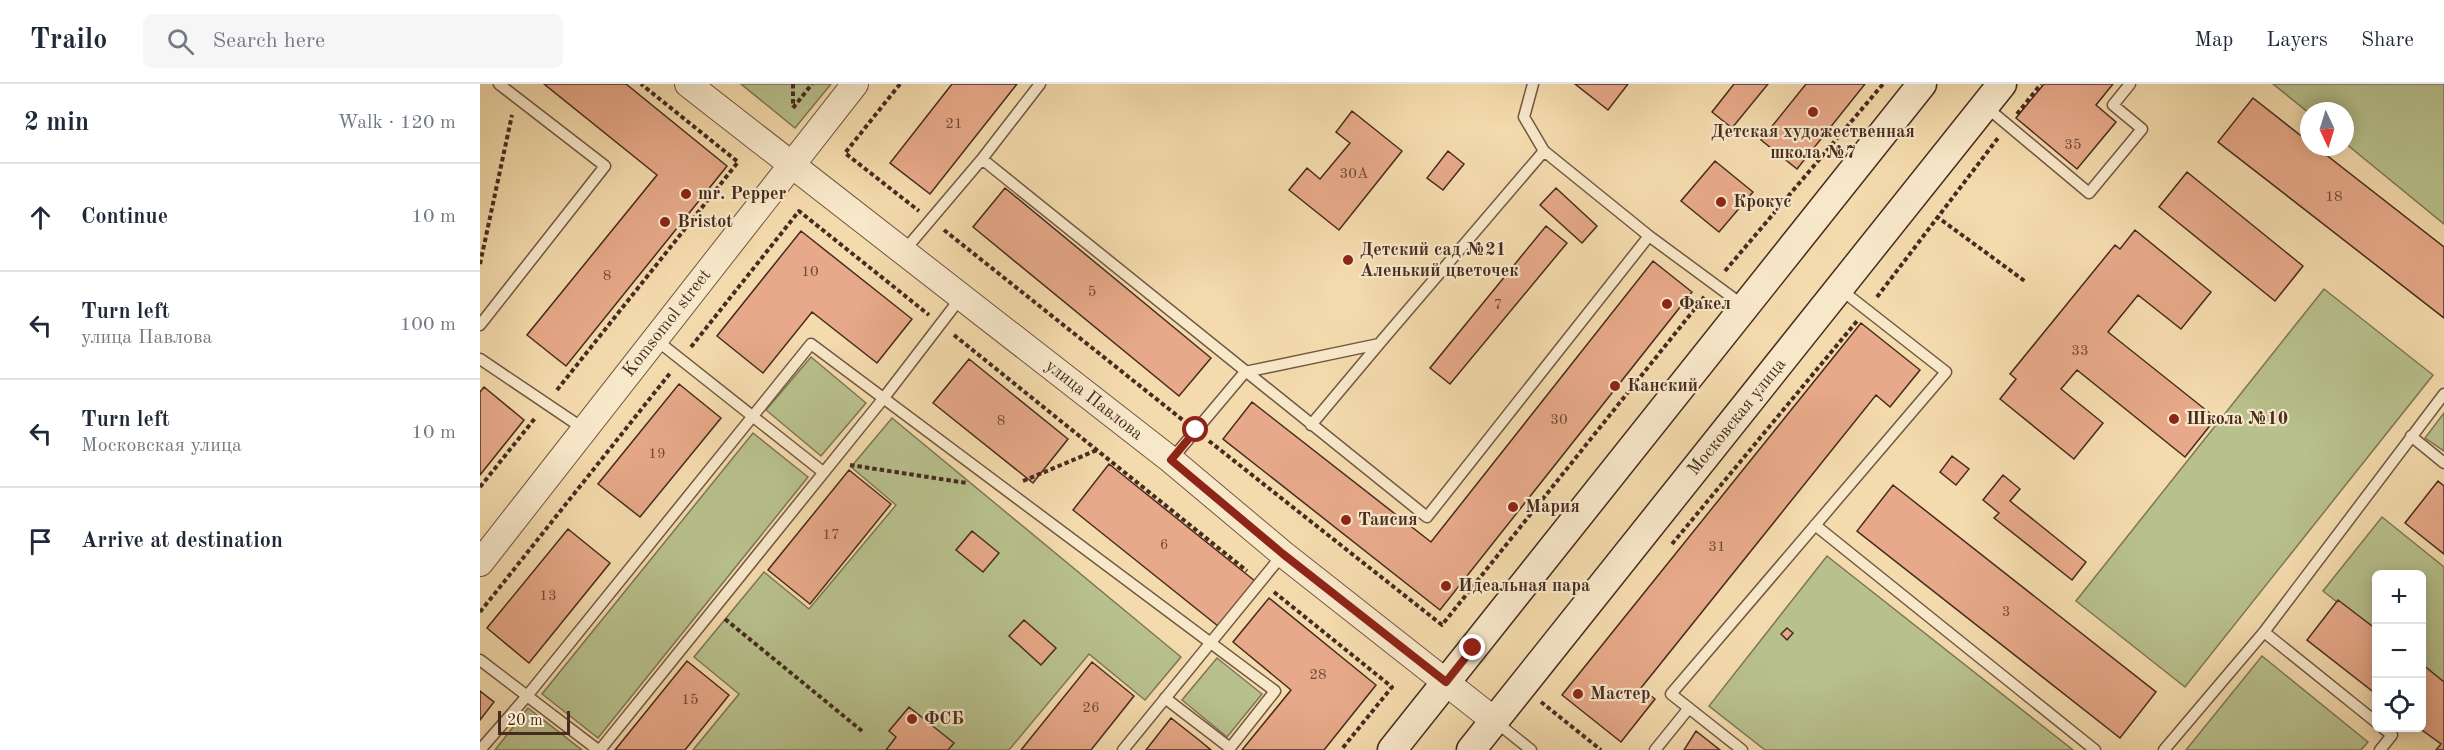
<!DOCTYPE html>
<html lang="en">
<head>
<meta charset="utf-8">
<style>
  body { margin:0; font-family:"Old Standard TT",serif; background:#f6f6f7; color:#1f2937 }
  .controls { position:absolute; right:18px; bottom:18px; display:grid; overflow:hidden; border-radius:9px; box-shadow:0 3px 15px #0003 }
  .controls button { width:54px; height:54px; display:grid; place-items:center; padding:0; border:0; border-bottom:2px solid #e0e1e3; background:#fff; color:#1f2937; font:30px sans-serif }
  .compass { position:absolute; left:1820px; top:18px; width:54px; height:54px; border-radius:50%; background:#fff; box-shadow:0 3px 15px #0003; rotate:176deg }
  .scale { position:absolute; left:18px; bottom:15px; width:72px; box-sizing:border-box; padding-left:6px; border:3px solid #462b20; border-top:0; font-size:16px; line-height:21px; white-space:nowrap; color:#462b20; -webkit-text-stroke:4px #f8e8ca; paint-order:stroke }
  .stop { position:absolute; width:18px; height:18px; margin:-14px; border:4px solid #8f2418; border-radius:50%; background:#fff }
  .stop.end { background:#8f2418; border-color:#fff; box-shadow:0 2px 6px #0008 }
  .list { margin:0; padding:0; list-style:none }
  h2 { display:flex; justify-content:space-between; align-items:center; height:78px; margin:0; padding:0 24px; font-size:26px }
  h2 small { font-size:20px; font-weight:400; color:#747a83 }
  .list li { display:grid; grid-template-columns:39px 1fr auto; gap:18px; align-items:center; box-sizing:border-box; height:108px; padding:0 24px; border-top:2px solid #e0e1e3 }
  .list b { display:block; font-size:22px; white-space:nowrap }
  .list p { margin:0; font-size:20px; white-space:nowrap; color:#747a83 }
  .list em { font-size:20px; font-style:normal; color:#747a83 }
  .icon { flex:none; width:33px; height:33px; fill:none; stroke:currentColor; stroke-width:2; stroke-linecap:round; stroke-linejoin:round }
  .map { position:relative; flex:none; width:1964px; height:666px; overflow:hidden }
  header { display:flex; align-items:center; gap:36px; box-sizing:border-box; height:84px; padding:0 30px; background:#fff; border-bottom:2px solid #e0e1e3 }
  header strong { font-size:28px }
  nav { display:flex; gap:33px; margin-inline-start:auto; font-size:21px }
  .search { width:420px; height:54px; background:#f6f6f7; display:flex; align-items:center; gap:15px; box-sizing:border-box; padding:0 21px; border-radius:9px; color:#747a83; font-size:22px }
  main { display:flex }
  aside { flex:1; background:#fff }
  .map>svg:first-child { display:block }
</style>
</head>
<body>
<header>
<strong>Trailo</strong>
<div class="search"><svg class="icon" aria-label="search" viewBox="0 0 24 24"><circle cx="10" cy="10" r="6"/><path d="M15 15l6 6"/></svg>Search here</div>
<nav><a>Map</a><a>Layers</a><a>Share</a></nav>
</header>
<main>
<aside>
<h2>2 min<small>Walk · 120 m</small></h2>
<ul class="list">
<li><svg class="icon" aria-label="ahead" viewBox="0 0 24 24"><path d="M12 20V5M6 11l6-6 6 6"/></svg><div><b>Continue</b></div><em>10 m</em></li>
<li><svg class="icon" aria-label="left" viewBox="0 0 24 24"><path d="M17 20v-9H6M10 6l-5 5 5 5"/></svg><div><b>Turn left</b><p>улица Павлова</p></div><em>100 m</em></li>
<li><svg class="icon" aria-label="left" viewBox="0 0 24 24"><path d="M17 20v-9H6M10 6l-5 5 5 5"/></svg><div><b>Turn left</b><p>Московская улица</p></div><em>10 m</em></li>
<li><svg class="icon" aria-label="arrive" viewBox="0 0 24 24"><path d="M6 21V4h12l-3 4 3 4H6"/></svg><div><b>Arrive at destination</b></div></li>
</ul>
</aside>
<div class="map">
<svg width="1964" height="666" viewBox="0 0 1964 666">
  <rect width="100%" height="100%" fill="#f4dbad"/>
  <filter id="stains"><feTurbulence type="fractalNoise" baseFrequency=".00333" numOctaves="4"/><feColorMatrix values="0 0 0 0 .2 0 0 0 0 .09 0 0 0 0 .02 0 0 0 .5 -.17"/></filter>
  <radialGradient id="worn" r=".72"><stop offset=".6" stop-color="#630" stop-opacity="0"/><stop offset="1" stop-color="#630" stop-opacity=".3"/></radialGradient>
  <!-- green -->
  <path fill="#b8c18d" stroke="#7f7656" stroke-width="1.5" d="M261,0H351L315,44Z
    M1793,0H1964V140L1865,59V27H1829V29Z
    M1844,205L1953,291L1705,603L1596,517Z
    M331,273L386,319L341,372L286,326Z
    M1964,329V367L1945,354Z
    M412,334L701,573L665,616L609,570L529,666H213L259,610L214,573L284,488L329,525L416,421L371,383Z
    M273,349L328,393L118,654L62,610Z
    M1902,433L1964,483V603L1942,585V490H1896V549L1843,507Z
    M1347,472L1593,666H1285L1229,622Z
    M1782,572L1888,658L1881,666H1706Z
    M737,574L782,610L747,653L702,616Z
    M48,624L102,666H15Z"/>
  <!-- building -->
  <path fill="#e7a989" stroke="#462b20" stroke-width="1.5" d="M64,0H146L247,82L86,282L47,251L177,91Z
    M472,0H537L450,110L410,79Z
    M1095,0H1148L1128,26Z
    M1254,0H1288L1252,44L1232,28Z
    M1326,0H1385L1317,85L1281,56Z
    M1564,0H1633L1616,21L1636,38L1597,85L1536,34Z
    M1773,14L1829,58V63H1836L1964,163V234L1738,58Z
    M872,27L922,67L859,146L809,106L827,84L840,95L870,59L856,48Z
    M968,67L984,80L963,106L947,94Z
    M1235,77L1273,108L1239,148L1201,117Z
    M1707,88L1823,182L1795,217L1679,123Z
    M525,104L731,274L699,312L493,143Z
    M1076,104L1117,142L1102,159L1060,121Z
    M1066,142L1087,159L970,300L950,284Z
    M1655,146L1731,208L1701,245L1658,211L1628,248L1736,334L1705,373L1597,286L1581,305L1623,339L1594,375L1520,315L1536,295L1530,290L1635,161L1640,165Z
    M321,147L432,235L397,279L332,228L283,289L237,252Z
    M1173,177L1212,208L960,526L743,355L772,318L951,458Z
    M1381,239L1440,286L1410,323L1396,311L1161,604L1175,615L1141,658L1082,611Z
    M489,275L588,355L553,399L453,319Z
    M199,300L241,334L160,433L118,400Z
    M4,303L44,336L0,391V308Z
    M1472,372L1489,385L1476,401L1460,388Z
    M629,380L775,497L738,542L593,426Z
    M369,386L411,420L330,520L288,486Z
    M1523,391L1540,405L1530,417L1606,478L1592,496L1514,434L1519,429L1503,416Z
    M1958,397L1964,402V470L1925,439Z
    M1413,401L1676,608L1640,654L1377,447Z
    M88,445L130,479L49,579L7,544Z
    M492,447L519,469L503,488L476,466Z
    M789,514L896,601L844,666H762L811,606L753,558Z
    M1858,516L1896,545V610L1827,556Z
    M544,536L576,564L561,581L529,552Z
    M1307,544L1313,549L1307,556L1301,550Z
    M207,577L249,611L205,666H135Z
    M612,578L654,612L611,666H541Z
    M1942,580L1964,598V666H1956L1961,660L1939,644Z
    M0,607L14,618L0,636Z
    M429,623L474,659L468,666H406L416,653L409,647Z
    M691,634L719,656L731,666H666Z
    M1216,647L1240,666H1204Z"/>
  <g fill="none" stroke-linecap="round" stroke-linejoin="round">
    <defs>
      <path id="service" d="M1053,0L1044,33L1064,67L1169,152L1264,222
        M1505,22L1609,109L1662,45L1633,21L1650,0
        M502,75L947,433L1169,152
        M424,167L502,75L560,0
        M0,241L125,82L19,0
        M175,255L343,388
        M0,275L104,345
        M831,341L899,260
        M1931,352L1964,379
        M691,376L765,288L899,260L1064,67
        M1335,441L1615,666
        M1784,548L1896,638
        M0,576L118,666
        M1016,638L1051,666
        M0,666L47,612L331,260L795,607L750,664L685,614
        M120,666L403,315L482,212
        M643,666L803,470
        M1175,666L1209,624
        M1262,666L1191,610L1466,288L1360,205
        M1684,666L1784,548L1964,310
        M1900,666L1912,651L1903,644"/>
      <path id="tertiary" d="M208,0L691,376L803,470L1015,637
        M0,479L375,0"/>
      <path id="secondary" d="M912,666L1442,0
        M991,666L1522,0"/>
    </defs>
    <!-- service casing -->
    <use href="#service" stroke="#725743" stroke-width="13"/>
    <!-- tertiary casing -->
    <use href="#tertiary" stroke="#725743" stroke-width="28"/>
    <!-- secondary casing -->
    <use href="#secondary" stroke="#462b20" stroke-width="31"/>
    <!-- path -->
    <path stroke="#462b20" stroke-width="4" stroke-dasharray="4.5 3" stroke-linecap="butt" d="M313,0V23
      M420,0L365,69L439,127
      M313,24L332,0
      M1537,30L1561,0
      M1456,132L1546,198
      M464,146L704,337
      M0,180L32,31
      M1245,187L1403,0
      M1397,213L1518,54
      M474,251L767,487
      M211,263L319,127L449,231
      M77,306L258,78L161,0
      M729,357L962,541L1225,212
      M370,381L487,399
      M543,397L617,366
      M0,403L56,333
      M1192,460L1377,237
      M794,508L912,603L861,666
      M0,528L191,288
      M245,535L382,647
      M1061,618L1121,666"/>
    <!-- service -->
    <use href="#service" stroke="#f8e8ca" stroke-width="10"/>
    <!-- tertiary -->
    <use href="#tertiary" stroke="#f8e8ca" stroke-width="26"/>
    <!-- secondary -->
    <use href="#secondary" stroke="#f8e8ca" stroke-width="28"/>
  </g>
  <g fill="none" stroke-linecap="round" stroke-linejoin="round">
    <!-- route -->
    <path stroke="#8f2418" stroke-width="8" d="M716,346L691,376L803,470L966,598L993,564"/>
  </g>
  <!-- markers -->
  <g fill="#8f2418" stroke="#f8e8ca" stroke-width="2">
    <circle cx="1333" cy="28" r="6"/>
    <circle cx="206" cy="110" r="6"/>
    <circle cx="1241" cy="118" r="6"/>
    <circle cx="185" cy="138" r="6"/>
    <circle cx="868" cy="176" r="6"/>
    <circle cx="1187" cy="220" r="6"/>
    <circle cx="1135" cy="302" r="6"/>
    <circle cx="1694" cy="335" r="6"/>
    <circle cx="1033" cy="423" r="6"/>
    <circle cx="866" cy="436" r="6"/>
    <circle cx="966" cy="502" r="6"/>
    <circle cx="1098" cy="610" r="6"/>
    <circle cx="432" cy="635" r="6"/>
  </g>
  <g text-anchor="middle" dominant-baseline="central" stroke-width="4.5" stroke-linejoin="round" paint-order="stroke">
    <!-- number labels -->
    <g font-size="15" fill="#6e4a3a">
      <text x="474" y="40">21</text>
      <text x="1593" y="61">35</text>
      <text x="874" y="90">30А</text>
      <text x="1854" y="113">18</text>
      <text x="330" y="188">10</text>
      <text x="127" y="192">8</text>
      <text x="612" y="208">5</text>
      <text x="1018" y="221">7</text>
      <text x="1600" y="267">33</text>
      <text x="1079" y="336">30</text>
      <text x="521" y="337">8</text>
      <text x="177" y="370">19</text>
      <text x="351" y="451">17</text>
      <text x="684" y="461">6</text>
      <text x="1237" y="463">31</text>
      <text x="68" y="512">13</text>
      <text x="1526" y="528">3</text>
      <text x="838" y="591">28</text>
      <text x="210" y="616">15</text>
      <text x="611" y="624">26</text>
    </g>
    <!-- poi labels -->
    <g font-size="18" font-weight="bold" fill="#462b20" stroke="#f8e8ca" text-anchor="start">
      <text x="1333" y="48" text-anchor="middle">Детская художественная<tspan x="1333" dy="21">школа №7</tspan></text>
      <text x="218" y="110">mr. Pepper</text>
      <text x="1253" y="118">Крокус</text>
      <text x="197" y="138">Bristot</text>
      <text x="880" y="166">Детский сад №21<tspan x="880" dy="21">Аленький цветочек</tspan></text>
      <text x="1199" y="220">Факел</text>
      <text x="1147" y="302">Канский</text>
      <text x="1706" y="335">Школа №10</text>
      <text x="1045" y="423">Мария</text>
      <text x="878" y="436">Таисия</text>
      <text x="978" y="502">Идеальная пара</text>
      <text x="1110" y="610">Мастер</text>
      <text x="444" y="635">ФСБ</text>
    </g>
    <!-- street labels -->
    <g font-size="18" fill="#462b20" stroke="#f8e8ca">
      <text transform="translate(187 239) rotate(-52)">Komsomol street</text>
      <text transform="translate(614 316) rotate(38)">улица Павлова</text>
      <text transform="translate(1257 333) rotate(-51)">Московская улица</text>
    </g>
  </g>
  <rect width="100%" height="100%" filter="url(#stains)"/>
  <rect width="100%" height="100%" fill="url(#worn)"/>
</svg>
<div class="controls">
<button>+</button>
<button>−</button>
<button><svg class="icon" aria-label="locate" viewBox="0 0 24 24"><circle cx="12" cy="12" r="6"/><path d="M12 2v4M12 18v4M2 12h4M18 12h4"/></svg></button>
</div>
<svg class="compass" viewBox="-18 -18 36 36"><path d="M0-13l5 13h-10z" fill="#e53935"/><path d="M0 13l5-13h-10z" fill="#747a83"/></svg>
<div class="scale">20 m</div>
<div class="stop" style="left:716px;top:346px"></div>
<div class="stop end" style="left:993px;top:564px"></div>
</div>
</main>
</body>
</html>
